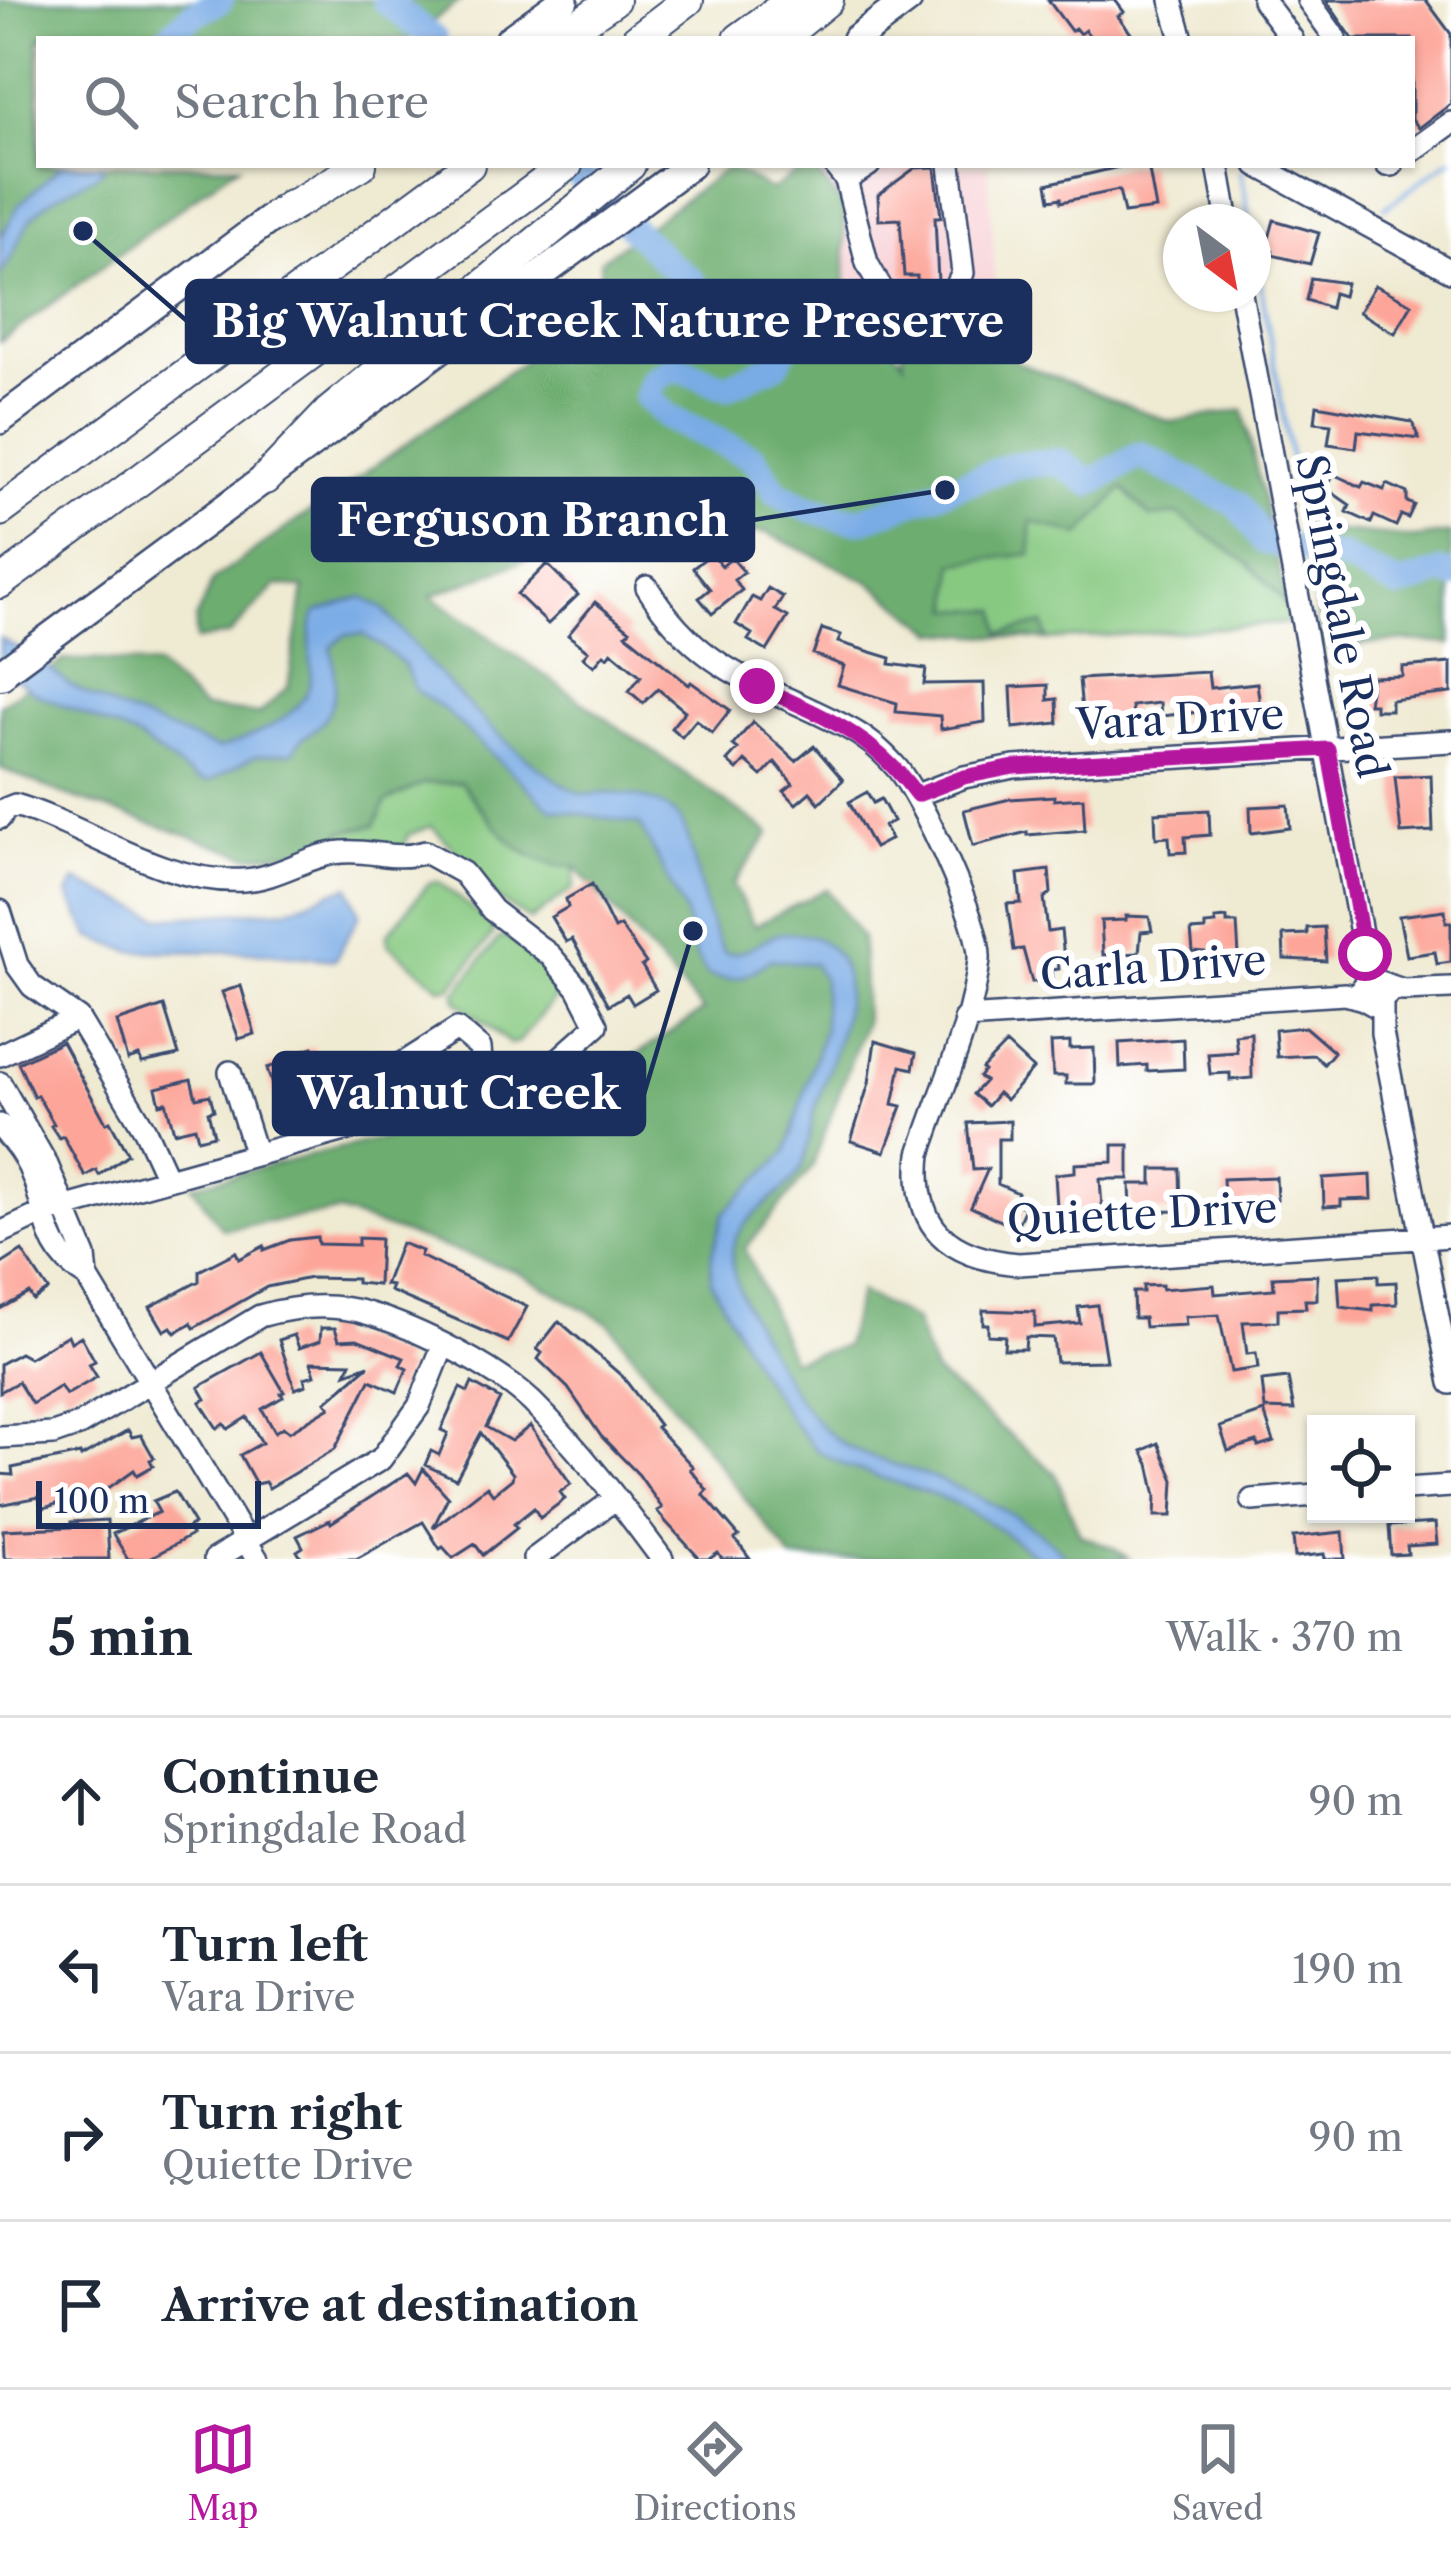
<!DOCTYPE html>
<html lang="en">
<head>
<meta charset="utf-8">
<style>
  body { margin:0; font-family:"Libre Caslon Text",serif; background:#f2f2f3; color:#1f2937 }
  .controls { position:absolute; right:36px; bottom:36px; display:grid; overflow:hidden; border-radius:0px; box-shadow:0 3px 9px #0004 }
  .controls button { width:108px; height:108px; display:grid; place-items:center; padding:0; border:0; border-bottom:3px solid #e0e1e3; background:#fff; color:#1f2937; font:60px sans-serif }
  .compass { position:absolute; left:1163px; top:204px; width:108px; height:108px; border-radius:50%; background:#fff; box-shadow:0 3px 9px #0004; rotate:148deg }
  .scale { position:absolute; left:36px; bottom:30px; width:225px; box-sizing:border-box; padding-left:12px; border:6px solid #1b2f5e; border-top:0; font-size:33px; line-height:42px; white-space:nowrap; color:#1b2f5e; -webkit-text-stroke:9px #fff; paint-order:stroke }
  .stop { position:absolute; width:36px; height:36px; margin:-27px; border:9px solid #b5179e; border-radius:50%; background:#fff }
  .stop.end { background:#b5179e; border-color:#fff; box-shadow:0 3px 12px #0008 }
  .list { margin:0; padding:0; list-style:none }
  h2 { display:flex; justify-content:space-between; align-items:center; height:156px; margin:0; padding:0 48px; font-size:51px }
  h2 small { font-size:39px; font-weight:400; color:#747a83 }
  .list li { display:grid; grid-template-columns:78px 1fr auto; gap:36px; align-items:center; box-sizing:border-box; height:168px; padding:0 48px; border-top:3px solid #e0e1e3 }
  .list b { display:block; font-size:45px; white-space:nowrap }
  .list p { margin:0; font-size:39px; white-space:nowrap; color:#747a83 }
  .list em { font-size:39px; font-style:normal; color:#747a83 }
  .icon { flex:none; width:66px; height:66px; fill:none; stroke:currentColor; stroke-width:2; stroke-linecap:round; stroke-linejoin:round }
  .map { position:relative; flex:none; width:1451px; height:1559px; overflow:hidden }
  .search { position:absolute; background:#fff; box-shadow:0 3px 9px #0004; left:36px; right:36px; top:36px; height:132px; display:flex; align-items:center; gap:30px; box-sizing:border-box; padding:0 42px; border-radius:0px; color:#747a83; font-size:45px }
  .sheet { height:828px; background:#fff }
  nav { display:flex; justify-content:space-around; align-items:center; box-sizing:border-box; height:168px; border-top:3px solid #e0e1e3; background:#fff; font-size:33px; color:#747a83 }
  nav a { display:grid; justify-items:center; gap:6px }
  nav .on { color:#b5179e }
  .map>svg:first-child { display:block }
</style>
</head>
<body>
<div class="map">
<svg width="1451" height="1559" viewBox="0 0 1451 1559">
  <rect width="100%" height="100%" fill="#fff"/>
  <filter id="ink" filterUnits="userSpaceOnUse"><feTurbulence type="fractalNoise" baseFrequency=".00833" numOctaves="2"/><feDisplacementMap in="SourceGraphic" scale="24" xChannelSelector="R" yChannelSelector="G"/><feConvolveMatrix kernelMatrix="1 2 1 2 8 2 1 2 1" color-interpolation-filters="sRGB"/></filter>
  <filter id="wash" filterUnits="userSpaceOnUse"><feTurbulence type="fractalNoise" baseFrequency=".004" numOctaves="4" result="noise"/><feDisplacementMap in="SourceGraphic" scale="48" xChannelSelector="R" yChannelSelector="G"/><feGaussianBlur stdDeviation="2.7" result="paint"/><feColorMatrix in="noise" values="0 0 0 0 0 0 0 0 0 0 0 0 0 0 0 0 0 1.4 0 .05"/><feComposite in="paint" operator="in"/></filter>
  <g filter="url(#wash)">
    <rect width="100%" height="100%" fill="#efead2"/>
    <!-- built -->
    <path fill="#f7cfd4" d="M810,165H988L997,306L895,315L870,293L846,294L844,206Z"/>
    <!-- green -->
    <path fill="#87c981" stroke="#517c70" stroke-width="3" d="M1123,488L1150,517L1178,513C1214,539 1283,578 1290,623L1048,640L1043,624L1000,634L951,609L954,563L1031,554L1030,521Z
      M461,782C493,823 519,866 575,867L574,888L530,920L494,897L477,872L431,826L408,835L401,855L339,847L341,832L375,825L385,802L424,783Z
      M439,882L491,924L493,934L451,987L441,988L388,944L387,935L429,883Z
      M509,937L561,979L562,989L519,1042L510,1044L457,1001L456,992L499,938Z"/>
    <!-- forest -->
    <path fill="#6dad6f" stroke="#446e66" stroke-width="3" d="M0,0H461L409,39H39V165H239L0,342Z
      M810,165L844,206L846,294L904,362L895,315L1011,302L1016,362L1171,422L1243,410L1287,604L1247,563L1178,514L1150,517L1123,488L1080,535L1031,521V554L954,563L952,609L998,610L1001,634L1043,624L1048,640L935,632L871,583L767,533L615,526L431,596L770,833L733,884L754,926L827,889L862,938L865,1022L812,1168L745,1249L792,1360L845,1346L859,1292L914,1320L934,1372L1055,1473L1080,1535L1114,1548L1129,1559H792L609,1323L516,1271L339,1212L222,1229L192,1185L368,1141L552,1110L703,1011L575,867C517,865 494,824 461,783H424L386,802L375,825L341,832L339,847L249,856L62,794L0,768V705L64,660H104L157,666L203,708L259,714L288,687L304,588L277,585L229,635L196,640V619L213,580L568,330L598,328L601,260L728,167L771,190Z
      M1299,527L1415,538L1451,533V644L1409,641L1323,647Z"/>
    <!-- water -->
    <path fill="#79abe5" stroke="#4a6da2" stroke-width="3" d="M62,165H104L101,172C79,186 51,195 34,215C19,232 15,257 0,275V239L19,205Z
      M362,597L383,609C440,677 498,746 574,791C585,797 597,793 609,793C631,794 663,800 677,816C697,840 698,915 725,953C755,957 763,927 800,934C888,951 826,1066 813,1115C808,1135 809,1159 796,1176C773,1207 723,1222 733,1269C739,1298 756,1326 770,1352C788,1385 805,1415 835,1438C857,1456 885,1461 911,1470C968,1491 1026,1514 1068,1559H1041L984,1519L946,1499L846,1466L817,1450L794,1424L756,1367L711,1281L712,1254L724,1213L786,1153L824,1028L823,979L814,964L770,959C749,977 734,984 707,975L696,956L684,911L640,824L550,808L443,709L415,690L404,664L380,645L362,634L345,635L331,647C336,675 340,701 320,724C310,735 300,736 293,752L255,756L208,782L196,779L136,737L35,693L0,667V638L48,667L69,685L119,710L218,749C249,738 309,716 311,677C312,652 306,635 317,612Z
      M76,881L161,918L287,909L349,886L360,914L335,960L255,952L130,951L90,937L68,894Z"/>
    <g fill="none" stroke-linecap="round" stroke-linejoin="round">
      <!-- stream -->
      <path stroke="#79abe5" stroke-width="4.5" d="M1241,172L1250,222
        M1385,208L1451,159
        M1253,240L1307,553"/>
      <!-- river -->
      <path stroke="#79abe5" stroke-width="27" d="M385,0L434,39
        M167,39L192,15L220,0
        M568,165L667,263L691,280L721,318L776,338L784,350L776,364L726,387L676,367L653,380L647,397L669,418L754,458L776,492L805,507L841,518L861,520L1014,465L1059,462L1091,483L1140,455L1239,505L1264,541L1343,558L1399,586L1442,572L1451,575"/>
    </g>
    <g id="blocks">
      <!-- building -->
      <path fill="#fda599" d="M1048,0H1115L1124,12L1118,16L1135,39H1092L1085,30L1080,34L1075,28L1071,31Z
        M1326,0H1426L1451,34V104L1419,128L1412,119V39H1353Z
        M1127,165H1148L1156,209L1124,213L1119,190L1061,202V198L1050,200L1047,184Z
        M935,167L941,217H935L938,282L917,286V276H904L900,219L879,220L878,195L915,168Z
        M1274,220L1319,233L1310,264L1272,255L1273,251L1266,249Z
        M1311,278L1346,283L1343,296L1333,293L1330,308L1306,300Z
        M1375,285L1412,304L1395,333L1359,312Z
        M1317,405L1412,422L1419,439L1358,431L1356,448L1328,444L1331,424L1315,422Z
        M1333,474L1361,487L1364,482L1384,490L1387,484L1407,493V502L1414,505L1408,518L1401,515L1396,526L1374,516L1371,523L1347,512L1350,505L1327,489Z
        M712,553L722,566L732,558L744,572L734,580L742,590L712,614L699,598L710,589L693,568Z
        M547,564L578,595L548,624L517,594Z
        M768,588L783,597L775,610L788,617L767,651L748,640L752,634L736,624L752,597L760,601Z
        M595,602L630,630L626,634L689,685L691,682L730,710L712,733L696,720L682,737L671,728L685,711L658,689L643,703L629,691L641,676L612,652L608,657L604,654L594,666L583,657L588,651L568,635Z
        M822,629L841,635L838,642L891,658L890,664L926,669L924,684L984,683L985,722L941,729L940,716L896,712L897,703L838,685L844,666L813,654Z
        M1451,663V693L1391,700V710H1375V704H1368L1372,677L1402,676V667Z
        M1208,672L1210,688L1257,683L1260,706H1254L1255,715L1237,717V712L1219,714V710L1161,716L1160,703L1132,706L1133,718L1083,722L1079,679Z
        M1048,685V700L1057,699L1058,723L1013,728L1011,687Z
        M753,722L796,761L814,746L843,780L819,803L810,792L796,804L784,791L793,784L775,762L762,776L745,761L737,770L727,761L738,749L733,745Z
        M1431,775L1433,831L1401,833L1395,777Z
        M867,792L873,803L881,799L893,821L884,826L891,839L874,848L849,802Z
        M1054,796V800L1083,798L1085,830L1027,835V832L973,846L964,810L1010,799Z
        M1288,805L1290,828L1251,833L1250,807Z
        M1209,810L1210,835L1185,837L1186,852L1170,853L1169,837L1156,838L1155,813Z
        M1049,870L1051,893L1044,898L1048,932L1061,930L1064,958H1058L1059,969L1052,970L1053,979L1032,982L1023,949L1014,950L1007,904L1021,903L1018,874Z
        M592,884L614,929L620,926L646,963L642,966L656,990L633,1004L627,994L609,1005L572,939L566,942L551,917L568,907L566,899Z
        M1445,910L1446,922H1451V962L1437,964L1435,952L1407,956L1399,916Z
        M1126,916L1149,917L1152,931L1141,932L1139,953L1103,955L1101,921L1126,920Z
        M1227,918V923H1237L1239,956L1193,952L1191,931L1205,930V925L1216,924L1215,919Z
        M1324,927L1326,961L1284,959L1283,935L1307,934V928Z
        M241,986L255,1034L239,1039L222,992Z
        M164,1006L179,1055L142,1063L139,1056L128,1060L117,1022Z
        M1305,1027L1334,1052L1324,1064L1314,1055L1277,1057L1275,1030Z
        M1251,1033L1252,1078L1230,1080V1073L1210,1074L1208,1054L1237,1052L1235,1035Z
        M1183,1039L1184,1069L1147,1071V1065L1120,1067L1119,1043Z
        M875,1041L916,1053L913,1069L901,1066L893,1104L902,1106L885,1152L851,1141L869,1083Z
        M62,1042L106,1123L110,1121L128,1154L99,1175L96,1170L85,1176L63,1136L59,1138L51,1126L54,1124L37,1095L34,1097L18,1063Z
        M1070,1042V1049L1094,1048L1095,1084H1066V1076H1053L1051,1043Z
        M1006,1044L1033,1069L1006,1100L998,1093L987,1106L973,1094L985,1081L979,1077L984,1071L982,1069Z
        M313,1047L318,1062L311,1065L322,1097L280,1112L267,1068L301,1057L299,1052Z
        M191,1079L196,1098L210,1095L214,1110L208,1112L214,1135L198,1139L195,1127L174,1132L166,1102L160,1104L156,1088Z
        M1010,1121V1139H998V1184L1018,1193L1014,1203L1025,1208L1016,1228L971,1207L988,1169L973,1170L968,1123Z
        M1113,1145H1129V1179H1100L1103,1221L1058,1223L1055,1174L1075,1172V1164L1113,1162Z
        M1152,1169H1180L1181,1211L1131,1212L1130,1184H1152Z
        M1371,1175L1372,1199L1341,1200V1206L1324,1207L1323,1178Z
        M1276,1177L1277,1200L1244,1202L1245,1209L1225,1210L1223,1179Z
        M317,1237L318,1244L358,1245V1238L380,1239L378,1285L356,1283V1279L310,1278L267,1287L194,1328L191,1323L175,1333L171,1327L164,1331L150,1307L199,1281V1271L236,1252L239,1259L264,1246V1250L290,1240Z
        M401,1243L422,1251L420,1256L527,1307L508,1342L390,1291L392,1286L385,1285Z
        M22,1251L48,1290L33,1300L29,1293L0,1309V1265Z
        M1317,1275V1300H1305L1306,1308L1278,1309V1321L1243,1322L1247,1354L1256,1353L1258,1368L1231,1372L1219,1315L1185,1317L1186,1325L1145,1327L1144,1318H1134L1133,1292H1143V1286L1162,1285V1289L1214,1285L1215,1294L1274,1289L1273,1277Z
        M1378,1275V1283L1396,1282L1397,1304L1373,1305V1311L1340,1307L1338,1277Z
        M1097,1305L1106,1361L1056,1362L1053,1338L1026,1337L1025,1349H1004L1005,1336L988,1335V1324H983V1310L1035,1312V1327L1080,1323L1078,1307Z
        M559,1321L623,1377L659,1425L656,1427L693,1467L690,1469L707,1490L703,1494L739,1536L735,1539L750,1559H722L718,1553L709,1559H700L666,1522L657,1511L662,1508L639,1475L601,1436L568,1388L538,1359L542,1353L537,1349Z
        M321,1328H335L339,1340L357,1339L404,1358L400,1365L407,1369L397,1392L370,1380L335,1449L269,1488L265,1482L256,1484L240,1455L262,1443L247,1417L228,1429L224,1424L217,1428L200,1402L206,1399L199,1387L261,1352L284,1392L281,1393L283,1397L262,1409L275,1432L283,1427L289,1432L330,1407L326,1402L369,1365L346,1373L351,1363L311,1362L315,1375L304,1378L306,1385L295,1389L279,1340L294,1335L299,1348L320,1341Z
        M68,1335L71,1342L81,1336L95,1361L89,1364L97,1377L66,1395L60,1386L32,1404L18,1382L0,1392V1364L20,1353L29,1358Z
        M1288,1378L1294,1410L1265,1409L1262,1381Z
        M472,1383L500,1399L486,1427L511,1441L530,1426L571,1484L560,1492L565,1499L540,1518L534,1508L514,1524L517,1528L483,1555L475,1544L453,1558L443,1547L440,1549L423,1522L356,1559H302L297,1551L303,1547L297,1536L330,1520L331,1523L408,1473L416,1483L423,1469L448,1497L433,1528L487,1486L493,1494L512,1479L513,1474L481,1433L456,1479L425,1465L431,1451L439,1455L448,1433L441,1430L460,1388L468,1392Z
        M1264,1412L1274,1442L1258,1447L1257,1442L1228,1451L1220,1427Z
        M128,1430L132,1437L141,1435L154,1458L150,1460L153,1466L137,1475L134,1470L110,1487L41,1509L39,1497L0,1505V1474L13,1475L12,1468L80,1454L81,1457Z
        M1158,1443L1174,1480L1172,1516H1155L1156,1496L1149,1464L1142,1451Z
        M175,1492L194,1524L188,1528L192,1535L148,1559H128L113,1534L159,1512L153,1501Z
        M107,1520L109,1559H7L4,1556L3,1530L71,1527V1522Z
        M1435,1523L1437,1544L1407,1546L1408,1554L1391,1555L1389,1526Z
        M1343,1532L1345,1559H1325L1324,1554L1295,1557L1293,1537Z"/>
    </g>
  </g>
  <g filter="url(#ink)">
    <use href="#blocks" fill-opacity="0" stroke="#3b4b6f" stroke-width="3"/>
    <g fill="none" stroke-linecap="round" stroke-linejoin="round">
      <defs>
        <path id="minor" d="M1171,0L1182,39
          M1263,0L1292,39
          M1308,0L1336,39
          M1412,151L1451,123
          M834,165L846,180L867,263L885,295L903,304L952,295L963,273L950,165
          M1218,165L1228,222
          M1257,165L1451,271
          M1387,165H1392
          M846,180L869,165
          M1241,294L1365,954L1366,983
          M647,587C701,674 762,683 846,727C864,736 883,752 896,767C920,794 982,926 979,960C972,1025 940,1092 920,1154C912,1228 949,1258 1019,1264L1451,1236
          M917,795L964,777L1014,767L1451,741
          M0,818L5,809L15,805C90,827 162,885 244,880C279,878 308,855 342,852C373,849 393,862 425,852L463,873L492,910L550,955L578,988L597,1025
          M0,911L17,965L32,986L78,1018
          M1384,984L1387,995L1374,1005L1363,999V986L1373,980L1403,990L1451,988
          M1382,1003V1033L1451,1383
          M965,1018L1345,994L1363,999
          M0,1055L78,1018L145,1130L167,1178
          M230,1072L255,1152
          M0,1083L47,1165L85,1256L87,1277L257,1559
          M388,1110L402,1064L457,1029L480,1048L481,1060L473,1098
          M412,1111L463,1105L473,1098
          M0,1125C7,1136 17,1145 23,1156C50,1200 36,1247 87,1277
          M0,1233L41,1214L356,1127L402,1098L461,1086L473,1098L506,1105L530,1088L544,1085L558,1060L597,1025
          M0,1437L53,1434L79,1425L260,1316C295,1306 334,1303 370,1314C419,1329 495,1367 532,1402C580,1449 622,1505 662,1559
          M1406,1489L1451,1486
          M1252,1500L1316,1495
          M215,1559L381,1459L419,1406L443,1346
          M534,1559L616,1498"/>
        <path id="major" d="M510,39L564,0
          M856,39L908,0
          M0,420L290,204
          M0,674L690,165"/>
        <path id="highway" d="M557,39L614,0
          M637,39L688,0
          M739,39L792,0
          M780,39L828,0
          M275,216L361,165
          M265,479L329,412L630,165
          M0,511L469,165
          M0,583L567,165
          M0,674H1"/>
      </defs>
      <!-- minor casing -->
      <use href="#minor" stroke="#3b4b6f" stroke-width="26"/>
      <!-- major casing -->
      <use href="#major" stroke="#3b4b6f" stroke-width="32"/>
      <!-- highway casing -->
      <use href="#highway" stroke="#3b4b6f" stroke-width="34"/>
      <!-- minor -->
      <use href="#minor" stroke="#fff" stroke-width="21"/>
      <!-- major -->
      <use href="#major" stroke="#fff" stroke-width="27"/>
      <!-- highway -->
      <use href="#highway" stroke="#fff" stroke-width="30"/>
    </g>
  </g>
  <g fill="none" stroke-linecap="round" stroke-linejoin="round" filter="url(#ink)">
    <!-- route -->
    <path stroke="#b5179e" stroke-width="15" d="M757,686C823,716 872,734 917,795L964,777L1014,767L1328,749L1365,954"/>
  </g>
  <g text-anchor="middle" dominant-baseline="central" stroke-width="12" stroke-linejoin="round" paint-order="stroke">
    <!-- street labels -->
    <g font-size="42" fill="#1b2f5e" stroke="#fff">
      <text transform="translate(1342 616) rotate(79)">Springdale Road</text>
      <text transform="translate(1180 719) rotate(-3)">Vara Drive</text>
      <text transform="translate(1153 967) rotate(-4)">Carla Drive</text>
      <text transform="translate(1142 1214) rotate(-3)">Quiette Drive</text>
    </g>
  </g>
  <!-- callouts -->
  <path fill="none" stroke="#1b2f5e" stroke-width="4.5" d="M83 231L187 321M945 490L753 520M693 931L644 1094"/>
  <g fill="#1b2f5e" stroke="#fff" stroke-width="4.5">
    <circle cx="83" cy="231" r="12"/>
    <circle cx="945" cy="490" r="12"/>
    <circle cx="693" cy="931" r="12"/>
  </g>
  <g fill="#1b2f5e" stroke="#1b2f5e" stroke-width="4.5">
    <rect x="187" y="281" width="843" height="81" rx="12"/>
    <rect x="313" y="479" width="440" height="81" rx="12"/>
    <rect x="274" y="1053" width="370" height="81" rx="12"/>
  </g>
  <g font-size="45" text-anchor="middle" font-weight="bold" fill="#fff">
    <text x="608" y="337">Big Walnut Creek Nature Preserve</text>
    <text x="533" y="536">Ferguson Branch</text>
    <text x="459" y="1109">Walnut Creek</text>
  </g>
</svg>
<div class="controls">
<button><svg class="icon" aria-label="locate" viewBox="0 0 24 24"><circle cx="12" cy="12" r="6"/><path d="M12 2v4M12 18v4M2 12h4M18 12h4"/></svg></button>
</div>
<svg class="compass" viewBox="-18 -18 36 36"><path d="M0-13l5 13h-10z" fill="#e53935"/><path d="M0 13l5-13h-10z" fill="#747a83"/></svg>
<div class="scale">100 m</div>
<div class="stop" style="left:1365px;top:954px"></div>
<div class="stop end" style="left:757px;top:686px"></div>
<div class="search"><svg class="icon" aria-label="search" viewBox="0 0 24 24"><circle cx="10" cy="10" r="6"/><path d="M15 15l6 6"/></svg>Search here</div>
</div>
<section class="sheet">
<h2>5 min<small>Walk · 370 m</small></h2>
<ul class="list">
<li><svg class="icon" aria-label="ahead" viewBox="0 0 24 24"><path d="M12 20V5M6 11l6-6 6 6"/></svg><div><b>Continue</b><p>Springdale Road</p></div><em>90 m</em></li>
<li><svg class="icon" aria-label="left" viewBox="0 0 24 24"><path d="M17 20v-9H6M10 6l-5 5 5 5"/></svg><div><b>Turn left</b><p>Vara Drive</p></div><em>190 m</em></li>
<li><svg class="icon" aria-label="right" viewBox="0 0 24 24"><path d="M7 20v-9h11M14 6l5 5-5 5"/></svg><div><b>Turn right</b><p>Quiette Drive</p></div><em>90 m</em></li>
<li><svg class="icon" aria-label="arrive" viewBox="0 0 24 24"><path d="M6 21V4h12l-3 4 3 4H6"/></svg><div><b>Arrive at destination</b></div></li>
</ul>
</section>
<nav>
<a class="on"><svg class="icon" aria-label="map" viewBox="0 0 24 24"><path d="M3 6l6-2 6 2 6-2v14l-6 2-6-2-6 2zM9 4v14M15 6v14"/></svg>Map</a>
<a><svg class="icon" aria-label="directions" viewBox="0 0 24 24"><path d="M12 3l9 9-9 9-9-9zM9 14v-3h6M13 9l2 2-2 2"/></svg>Directions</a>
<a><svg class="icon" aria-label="saved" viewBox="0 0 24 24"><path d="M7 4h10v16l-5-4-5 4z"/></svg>Saved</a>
</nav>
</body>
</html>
